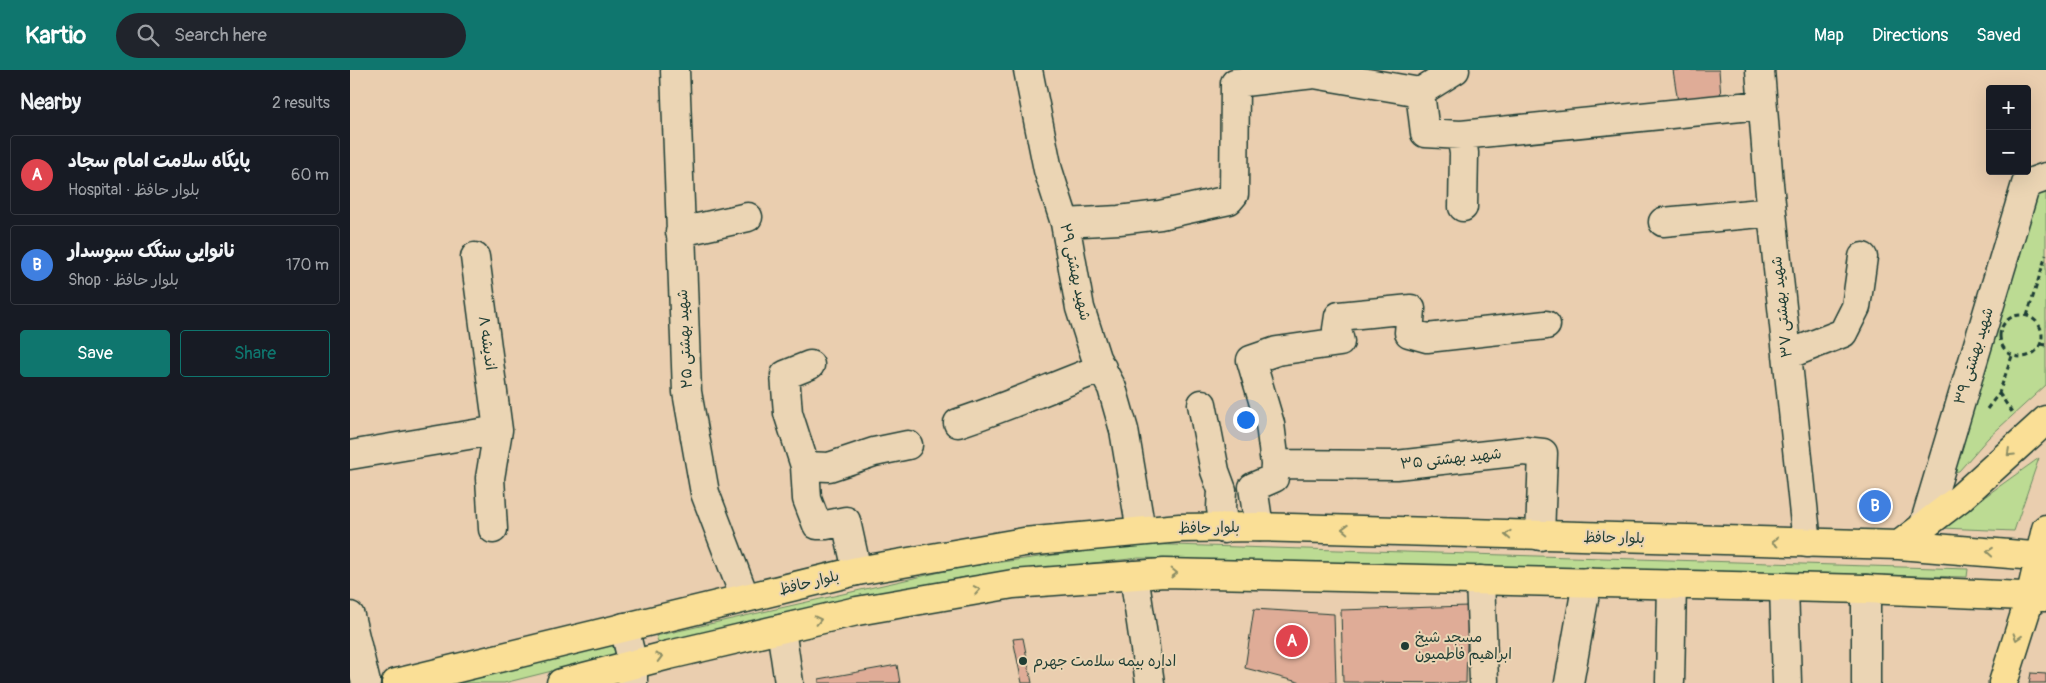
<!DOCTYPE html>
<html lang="en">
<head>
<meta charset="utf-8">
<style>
  body { margin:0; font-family:Pangolin,"Playpen Sans Arabic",sans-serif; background:#20242c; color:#f1f3f6 }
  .controls { position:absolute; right:15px; top:15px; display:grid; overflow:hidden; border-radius:5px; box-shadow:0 5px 20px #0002 }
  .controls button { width:45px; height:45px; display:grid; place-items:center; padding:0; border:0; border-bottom:1px solid #363941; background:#171b24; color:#f1f3f6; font:25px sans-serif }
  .you { position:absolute; left:895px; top:349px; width:18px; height:18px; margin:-12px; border:4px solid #fff; border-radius:50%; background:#1a73e8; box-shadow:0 0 0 8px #1a73e833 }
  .badge { display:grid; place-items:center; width:32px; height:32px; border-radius:50%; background:#0f766e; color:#fff; font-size:16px; font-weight:700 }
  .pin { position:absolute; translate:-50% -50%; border:2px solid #fff; box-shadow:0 1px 5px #0006 }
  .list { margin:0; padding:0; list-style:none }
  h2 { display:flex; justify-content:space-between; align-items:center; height:65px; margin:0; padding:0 20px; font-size:21px }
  h2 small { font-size:16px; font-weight:400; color:#9ea1a6 }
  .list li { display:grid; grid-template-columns:32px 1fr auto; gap:15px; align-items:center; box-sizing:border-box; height:80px; margin:0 10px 10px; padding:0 10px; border:1px solid #363941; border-radius:5px }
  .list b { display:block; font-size:19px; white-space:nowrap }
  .list p { margin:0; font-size:16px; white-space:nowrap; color:#9ea1a6 }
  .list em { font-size:16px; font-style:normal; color:#9ea1a6 }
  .actions { display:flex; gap:10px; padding:15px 20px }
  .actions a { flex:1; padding:11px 0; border:1px solid #0f766e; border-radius:5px; text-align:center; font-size:18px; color:#0f766e }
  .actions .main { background:#0f766e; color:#fff }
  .icon { flex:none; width:28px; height:28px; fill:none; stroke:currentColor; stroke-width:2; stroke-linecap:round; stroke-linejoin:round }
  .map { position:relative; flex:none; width:1696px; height:613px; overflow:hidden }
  header { display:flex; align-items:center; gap:30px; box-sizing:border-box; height:70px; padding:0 25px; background:#0f766e; color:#fff }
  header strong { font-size:24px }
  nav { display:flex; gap:28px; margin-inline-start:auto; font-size:18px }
  .search { width:350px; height:45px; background:#20242c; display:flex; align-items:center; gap:12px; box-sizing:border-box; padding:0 18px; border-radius:28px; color:#9ea1a6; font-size:19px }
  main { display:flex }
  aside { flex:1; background:#171b24 }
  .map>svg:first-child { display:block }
</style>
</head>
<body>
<header>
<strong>Kartio</strong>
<div class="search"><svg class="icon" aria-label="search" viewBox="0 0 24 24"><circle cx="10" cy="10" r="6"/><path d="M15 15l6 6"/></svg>Search here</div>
<nav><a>Map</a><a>Directions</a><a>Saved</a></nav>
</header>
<main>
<aside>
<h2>Nearby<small>2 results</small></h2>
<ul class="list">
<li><span class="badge" style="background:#e0444e">A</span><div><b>پایگاه سلامت امام سجاد</b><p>Hospital · بلوار حافظ</p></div><em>60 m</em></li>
<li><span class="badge" style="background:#3f7fe0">B</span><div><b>نانوایی سنگک سبوسدار</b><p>Shop · بلوار حافظ</p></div><em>170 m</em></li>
</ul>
<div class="actions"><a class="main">Save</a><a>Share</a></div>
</aside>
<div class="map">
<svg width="1696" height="613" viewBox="0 0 1696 613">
  <rect width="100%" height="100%" fill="#eaceaf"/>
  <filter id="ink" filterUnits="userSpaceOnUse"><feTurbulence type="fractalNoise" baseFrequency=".02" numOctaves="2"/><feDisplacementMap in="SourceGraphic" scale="10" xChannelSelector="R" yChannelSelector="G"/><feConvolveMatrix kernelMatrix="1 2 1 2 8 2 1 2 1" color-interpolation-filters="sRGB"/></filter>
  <g filter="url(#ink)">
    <!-- green -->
    <path fill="#bcdb93" stroke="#6e8c64" d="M1696,115V315L1638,368L1609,401L1599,403L1680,120Z
      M1689,388L1664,461L1591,458Z
      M789,474L1618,499L1617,507L789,488L615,507L310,577L306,566L613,497Z
      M262,574L266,585L154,613H102Z"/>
    <!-- building -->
    <path fill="#dfac97" stroke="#1f3d34" d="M1323,0H1369L1371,27L1328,32Z
      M1118,536L1116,613L993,612L991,540Z
      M904,539L984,544L986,613H952L895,598Z
      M673,568L682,613H672L663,569Z
      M547,595L550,613H469V609Z
      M1681,603L1696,604V613H1679Z"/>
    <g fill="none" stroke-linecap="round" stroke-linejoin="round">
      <defs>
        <path id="minor" d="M325,0L337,322L355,423L395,528
          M678,0L698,100L715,153L730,238L746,288L762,318L774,360L791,461
          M1410,0L1419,114L1457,473
          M1070,22L1105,0
          M1111,65L1114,83L1113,137
          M1313,152L1422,142
          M715,153L769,150L810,145L879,130L884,124L885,13L964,4L1070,22L1075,63L1111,65L1411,35
          M330,162L398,147
          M1437,285L1493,263L1506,237L1513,187
          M460,295L435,305L438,343L455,396L479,397L524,382L558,375
          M852,334L865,401L872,420L871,438L874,459
          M608,353C657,337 704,316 752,298
          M0,385L148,360L125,187
          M925,394L1046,395L1174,381L1193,383L1190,466
          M455,396L457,429L467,455H476L496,451L507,501
          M909,457L903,417L924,408L925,394L920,354L901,290L927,281L990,272L987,259L989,246L1061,239L1059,263L1077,268L1196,255
          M1573,458L1676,114L1696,107
          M143,459L140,408L148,360
          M784,505L800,613
          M1130,510L1134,611
          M1434,517L1437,613
          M0,546L16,613
          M274,557L283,594V613
          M431,559L439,613
          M1320,612L1322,514
          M1219,613L1237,512
          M1516,613V519"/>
        <path id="major" d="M1549,475L1609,429L1696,350
          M46,613L507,501L674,472L830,458L909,457L1549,475L1696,487
          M211,613L319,585L507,541L663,514L814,503L1516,519L1696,527
          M1653,613L1680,528L1696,459"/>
      </defs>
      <!-- minor casing -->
      <use href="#minor" stroke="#1f3d34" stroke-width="31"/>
      <!-- major casing -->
      <use href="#major" stroke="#1f3d34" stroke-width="31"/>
      <!-- path -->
      <path stroke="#1f3d34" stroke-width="3" stroke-dasharray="5 4" stroke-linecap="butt" d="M1650 266a21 21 0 1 1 42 0a21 21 0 1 1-42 0Z
        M1677,246L1696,185
        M1691,274L1696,275
        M1649,323L1664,345
        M1637,339L1649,323L1662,286"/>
      <!-- minor -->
      <use href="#minor" stroke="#ebd5b4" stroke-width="28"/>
      <!-- major -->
      <use href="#major" stroke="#fadf96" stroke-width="28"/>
    </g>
    <!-- one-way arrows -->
    <defs><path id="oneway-chevron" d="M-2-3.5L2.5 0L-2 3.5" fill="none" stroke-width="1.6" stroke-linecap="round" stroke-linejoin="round" transform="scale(1.25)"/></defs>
    <g stroke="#8c8e65">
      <use href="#oneway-chevron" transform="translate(1660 383) rotate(137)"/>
      <use href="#oneway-chevron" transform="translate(995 459) rotate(-178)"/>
      <use href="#oneway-chevron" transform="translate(1158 465) rotate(-178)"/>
      <use href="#oneway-chevron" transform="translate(1425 472) rotate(-179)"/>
      <use href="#oneway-chevron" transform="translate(1640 482) rotate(-175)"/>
      <use href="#oneway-chevron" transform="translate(824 503) rotate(1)"/>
      <use href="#oneway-chevron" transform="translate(627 520) rotate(-10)"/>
      <use href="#oneway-chevron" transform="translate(468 550) rotate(-13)"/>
      <use href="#oneway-chevron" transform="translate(1667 567) rotate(107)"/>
      <use href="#oneway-chevron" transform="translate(309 587) rotate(-15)"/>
    </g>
  </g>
  <!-- markers -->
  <g fill="#1f3d34" stroke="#ebd5b4" stroke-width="2">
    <circle cx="1055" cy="576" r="5"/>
    <circle cx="673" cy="591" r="5"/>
  </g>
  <g text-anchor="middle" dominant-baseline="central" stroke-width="4" stroke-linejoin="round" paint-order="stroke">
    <!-- street labels -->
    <g font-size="15" fill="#1f3d34" stroke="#ebd5b4">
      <text transform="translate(725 202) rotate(78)">شهید بهشتی ۲۹</text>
      <text transform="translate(1432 237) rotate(-96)">شهید بهشتی ۳۷</text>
      <text transform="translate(335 269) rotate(-93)">شهید بهشتی ۲۵</text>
      <text transform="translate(137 273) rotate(82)">اندیشه ۸</text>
      <text transform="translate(1624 286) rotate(-73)">شهید بهشتی ۳۹</text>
      <text transform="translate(1101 389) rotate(-6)">شهید بهشتی ۳۵</text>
      <text transform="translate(859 458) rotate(-1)">بلوار حافظ</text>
      <text transform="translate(1264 468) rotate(1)">بلوار حافظ</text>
      <text transform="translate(459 513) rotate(-14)">بلوار حافظ</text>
    </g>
    <!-- poi labels -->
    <g font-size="15" fill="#1f3d34" stroke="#ebd5b4" text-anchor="start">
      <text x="1065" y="567">مسجد شیخ<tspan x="1065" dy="17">ابراهیم فاطمیون</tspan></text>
      <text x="683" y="591">اداره بیمه سلامت جهرم</text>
    </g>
  </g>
</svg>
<div class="controls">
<button>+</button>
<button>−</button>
</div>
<div class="you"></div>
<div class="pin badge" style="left:942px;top:571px;background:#e0444e">A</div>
<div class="pin badge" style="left:1525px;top:436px;background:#3f7fe0">B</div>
</div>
</main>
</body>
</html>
